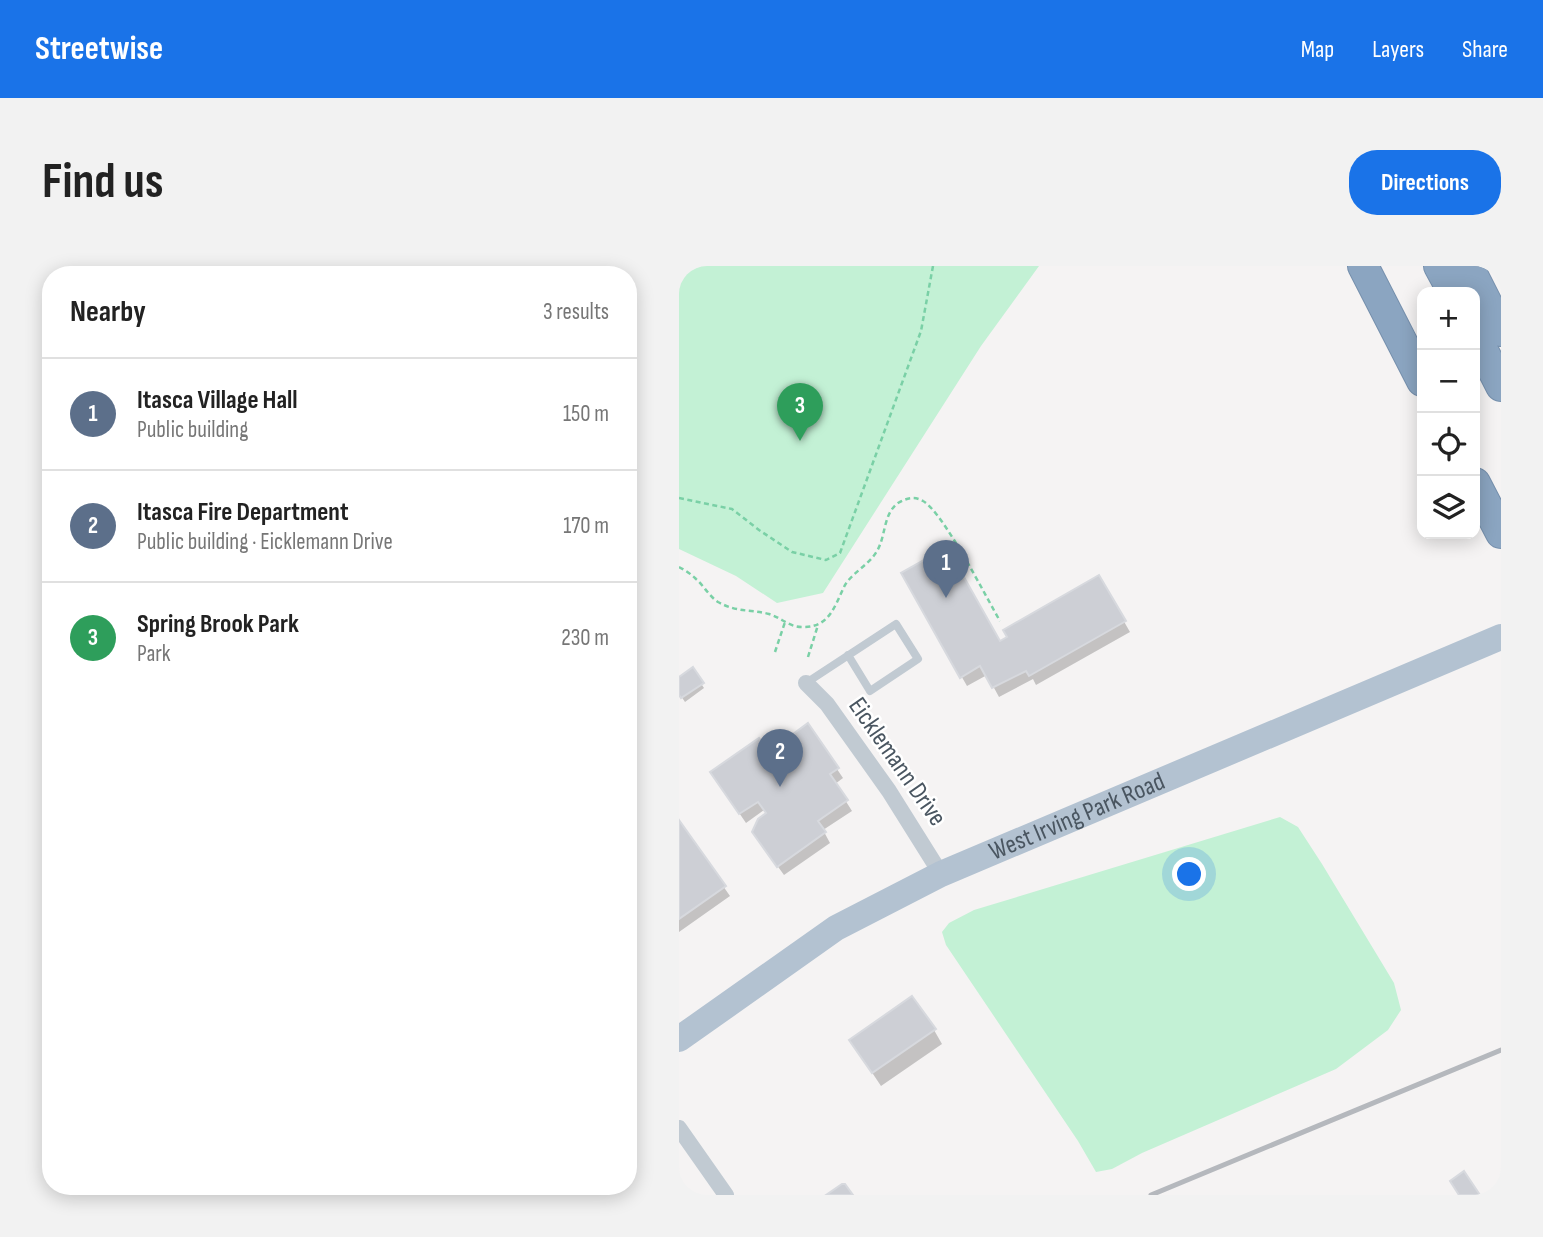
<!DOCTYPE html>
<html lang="en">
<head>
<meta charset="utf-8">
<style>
  body { margin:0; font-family:"Sofia Sans Condensed",sans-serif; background:#f2f2f2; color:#222 }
  .controls { position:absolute; right:21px; top:21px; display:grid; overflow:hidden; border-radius:14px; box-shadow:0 4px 18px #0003 }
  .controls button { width:63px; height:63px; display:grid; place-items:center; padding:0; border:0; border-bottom:2px solid #e0e0e0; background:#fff; color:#222; font:35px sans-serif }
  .you { position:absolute; left:511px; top:609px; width:24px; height:24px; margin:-18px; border:5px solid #fff; border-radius:50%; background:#1a73e8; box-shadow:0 0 0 10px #1a73e833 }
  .badge { display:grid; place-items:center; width:46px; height:46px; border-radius:50%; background:#1a73e8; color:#fff; font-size:23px; font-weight:700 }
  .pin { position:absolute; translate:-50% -58px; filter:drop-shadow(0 2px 4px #0008) }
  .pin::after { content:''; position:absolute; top:37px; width:24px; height:21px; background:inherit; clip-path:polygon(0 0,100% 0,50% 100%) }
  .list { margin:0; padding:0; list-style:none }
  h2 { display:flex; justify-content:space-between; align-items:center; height:91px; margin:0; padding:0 28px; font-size:30px }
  h2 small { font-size:23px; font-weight:400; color:#767676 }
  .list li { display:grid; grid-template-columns:46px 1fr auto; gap:21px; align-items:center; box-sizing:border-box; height:112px; padding:0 28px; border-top:2px solid #e0e0e0 }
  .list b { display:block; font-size:26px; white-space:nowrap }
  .list p { margin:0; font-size:23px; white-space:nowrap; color:#767676 }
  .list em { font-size:23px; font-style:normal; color:#767676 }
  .icon { flex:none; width:38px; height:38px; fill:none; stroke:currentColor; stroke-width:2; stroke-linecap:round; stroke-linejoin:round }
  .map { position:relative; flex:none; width:822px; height:929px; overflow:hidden; border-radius:28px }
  header { display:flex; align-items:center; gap:42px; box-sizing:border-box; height:98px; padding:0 35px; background:#1a73e8; color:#fff }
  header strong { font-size:33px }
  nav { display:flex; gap:38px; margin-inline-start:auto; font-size:24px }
  .intro { display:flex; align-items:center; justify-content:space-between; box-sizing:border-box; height:168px; padding:0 42px }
  h1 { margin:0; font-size:49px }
  .button { padding:18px 32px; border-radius:28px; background:#1a73e8; color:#fff; font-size:24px; font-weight:700 }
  main { display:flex; gap:42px; padding:0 42px }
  aside { flex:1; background:#fff; border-radius:28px; box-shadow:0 4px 18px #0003 }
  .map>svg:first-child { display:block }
</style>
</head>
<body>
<header>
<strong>Streetwise</strong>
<nav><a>Map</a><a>Layers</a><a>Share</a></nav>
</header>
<div class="intro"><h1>Find us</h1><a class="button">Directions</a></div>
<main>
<aside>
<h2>Nearby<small>3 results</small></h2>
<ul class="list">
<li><span class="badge" style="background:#5c6f8a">1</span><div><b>Itasca Village Hall</b><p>Public building</p></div><em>150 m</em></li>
<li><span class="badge" style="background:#5c6f8a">2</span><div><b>Itasca Fire Department</b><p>Public building · Eicklemann Drive</p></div><em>170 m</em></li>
<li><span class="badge" style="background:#2e9e5b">3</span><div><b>Spring Brook Park</b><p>Park</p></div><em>230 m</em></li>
</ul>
</aside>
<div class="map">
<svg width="822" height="929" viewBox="0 0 822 929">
  <rect width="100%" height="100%" fill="#f5f3f3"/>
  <!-- green -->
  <path fill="#c3f1d5" d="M0,0H360L302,80L144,327L98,337L57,310L0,283Z
    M601,551L619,561L643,598L715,717L722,744L709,764L657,803L463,887L433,903L417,906L399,875L267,679L263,666L270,657L295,644Z"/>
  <!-- shadow -->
  <path fill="#0003" d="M224,308L321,377L420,312L451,366L357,419L354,413L320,431L308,409L288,420Z
    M13,404L25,422L6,436L0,427V413Z
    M129,460L164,512L156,518L173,545L144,564L151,577L105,609L81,576L88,549L85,544L67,557L39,516L102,507L125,491Z
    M0,557L51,630L0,666Z
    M255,764L263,778L202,820L172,775Z"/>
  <!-- building -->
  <path fill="#cdcfd5" stroke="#d7d9de" stroke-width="2" d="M268,281L321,375L328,371L324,364L420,309L447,355L350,410L347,405L313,422L301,400L281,412L222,307Z
    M14,401L25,417L2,432L0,429V411Z
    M129,457L160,502L151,508L169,534L139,555L147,566L98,601L73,566L79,553L87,547L79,536L60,548L31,506L80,472L102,504L123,489L110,471Z
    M0,554L47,620L0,653Z
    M233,730L257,763L193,807L170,774Z
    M785,905L801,929H780L771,915Z
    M163,918H166L174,929H147Z
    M822,918V929H807Z"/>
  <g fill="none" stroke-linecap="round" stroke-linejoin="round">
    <defs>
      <path id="highway" d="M684,0L743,115
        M760,0L774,26
        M789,0L822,65
        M796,69L822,120
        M796,217L822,267"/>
    </defs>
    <!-- highway casing -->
    <use href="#highway" stroke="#7690ad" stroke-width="32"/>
    <!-- path -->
    <path stroke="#7ad0a6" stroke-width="2.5" stroke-dasharray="5 3.5" stroke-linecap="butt" d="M0,232L53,243L80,264L113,286L147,294L161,287L242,65L254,0
      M0,301C6,304 12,308 17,313C25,320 30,330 39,336C59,347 72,343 90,348C103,352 111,362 125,361C151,361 156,339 166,319C174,306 190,299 198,285C207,270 204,248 219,237C227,232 236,230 244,235C264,246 307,331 321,355
      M96,386L106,356
      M129,391L139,359"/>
    <!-- lane -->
    <path stroke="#c1cad2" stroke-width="8" d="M127,417L217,358L239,393L191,425L169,389"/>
    <!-- street -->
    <path stroke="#c1cad2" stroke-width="16" d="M127,417L148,438L210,525L262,608
      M0,862L47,929"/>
    <!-- primary -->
    <path stroke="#b3c2d1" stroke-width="26" id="s1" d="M0,773L157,662L262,608L822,371"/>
    <!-- highway -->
    <use href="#highway" stroke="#8ba5c1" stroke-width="30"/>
    <!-- rail -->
    <path stroke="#b5b8bd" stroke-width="5" d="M472,929L822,784"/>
  </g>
  <g text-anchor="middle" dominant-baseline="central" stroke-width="5" stroke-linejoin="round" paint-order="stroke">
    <!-- street labels -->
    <g font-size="26" fill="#4a5661" stroke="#fff">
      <text transform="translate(218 496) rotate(55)">Eicklemann Drive</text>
      <text stroke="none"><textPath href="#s1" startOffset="458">West Irving Park Road</textPath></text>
    </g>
  </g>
</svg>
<div class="controls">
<button>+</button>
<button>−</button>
<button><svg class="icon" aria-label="locate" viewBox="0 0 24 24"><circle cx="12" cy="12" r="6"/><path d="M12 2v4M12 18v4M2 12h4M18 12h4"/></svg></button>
<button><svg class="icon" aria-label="layers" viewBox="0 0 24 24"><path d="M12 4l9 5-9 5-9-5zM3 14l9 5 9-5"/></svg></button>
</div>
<div class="you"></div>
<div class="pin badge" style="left:267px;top:332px;background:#5c6f8a">1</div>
<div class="pin badge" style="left:101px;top:521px;background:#5c6f8a">2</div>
<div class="pin badge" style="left:121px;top:175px;background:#2e9e5b">3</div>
</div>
</main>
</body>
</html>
